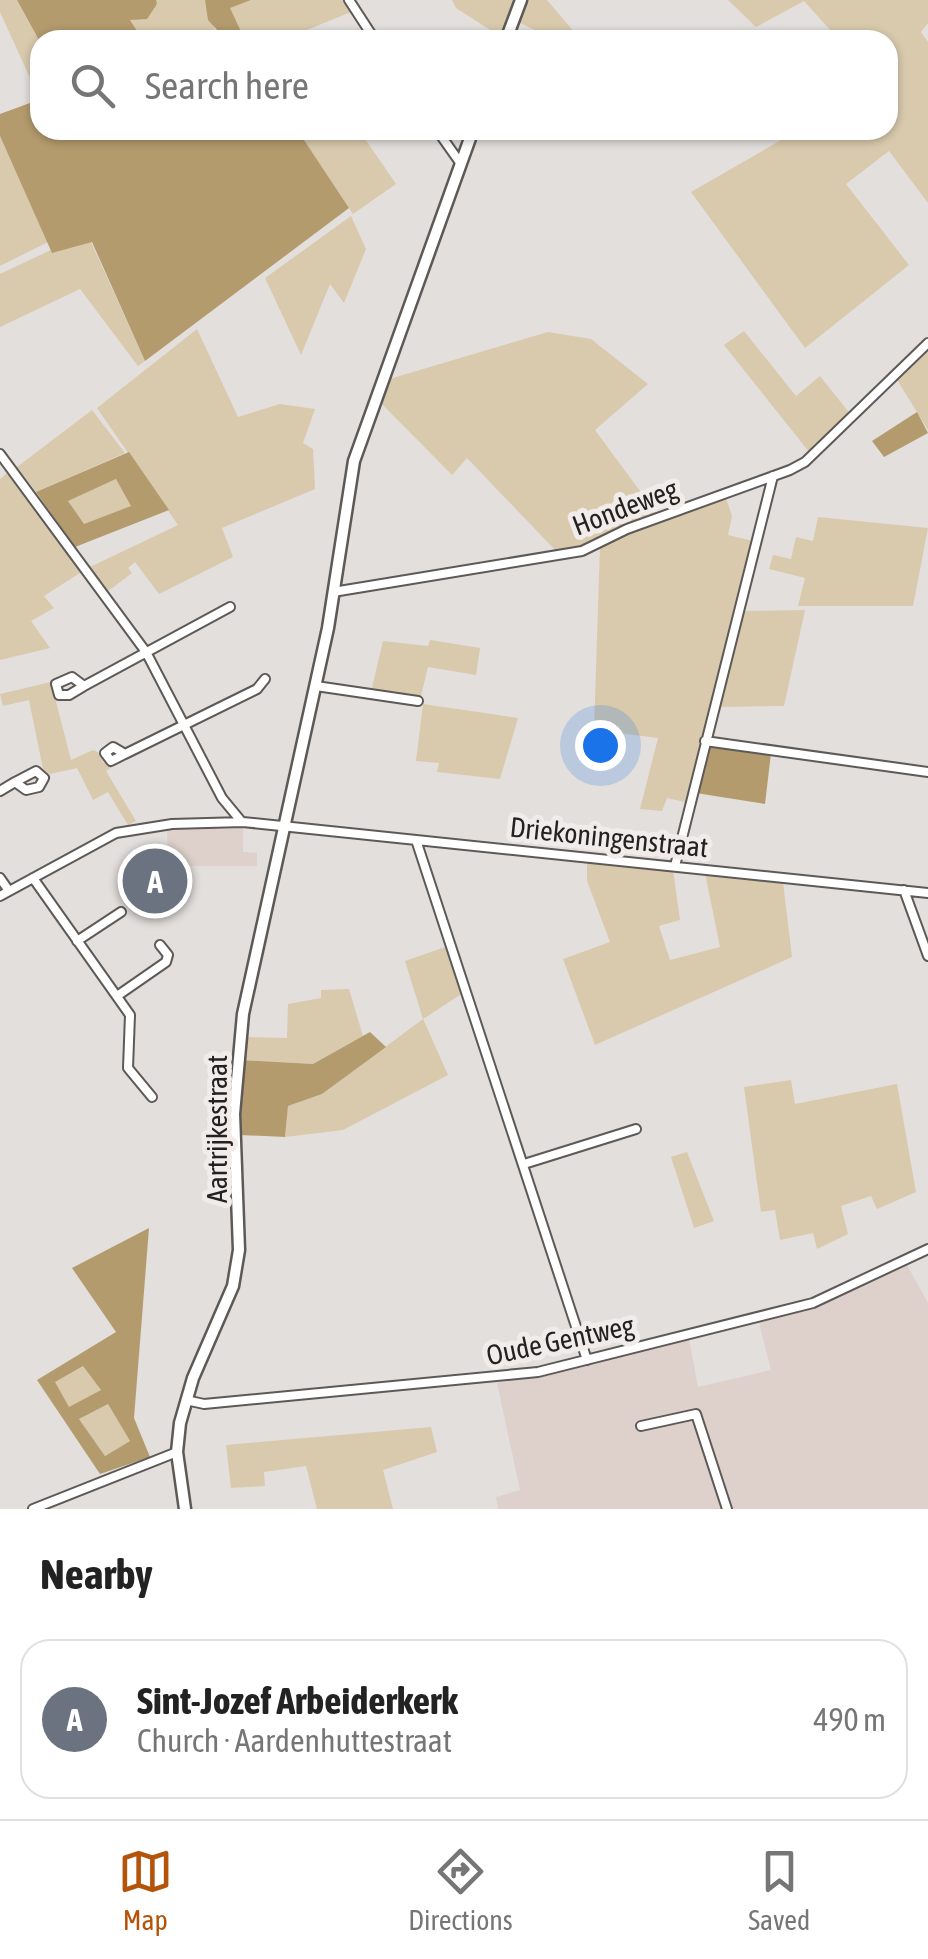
<!DOCTYPE html>
<html lang="en">
<head>
<meta charset="utf-8">
<style>
  body { margin:0; font-family:"Asap Condensed",sans-serif; background:#f2f2f2; color:#222 }
  .you { position:absolute; left:600px; top:745px; width:35px; height:35px; margin:-25px; border:8px solid #fff; border-radius:50%; background:#1a73e8; box-shadow:0 0 0 15px #1a73e833 }
  .badge { display:grid; place-items:center; width:65px; height:65px; border-radius:50%; background:#b45309; color:#fff; font-size:32px; font-weight:700 }
  .pin { position:absolute; translate:-50% -50%; border:5px solid #fff; box-shadow:0 2px 10px #0006 }
  .list { margin:0; padding:0; list-style:none }
  h2 { display:flex; justify-content:space-between; align-items:center; height:130px; margin:0; padding:0 40px; font-size:42px }
  h2 small { font-size:32px; font-weight:400; color:#767676 }
  .list li { display:grid; grid-template-columns:65px 1fr auto; gap:30px; align-items:center; box-sizing:border-box; height:160px; margin:0 20px 20px; padding:0 20px; border:2px solid #e0e0e0; border-radius:30px }
  .list b { display:block; font-size:38px; white-space:nowrap }
  .list p { margin:0; font-size:32px; white-space:nowrap; color:#767676 }
  .list em { font-size:32px; font-style:normal; color:#767676 }
  .icon { flex:none; width:55px; height:55px; fill:none; stroke:currentColor; stroke-width:2; stroke-linecap:round; stroke-linejoin:round }
  .map { position:relative; flex:none; width:928px; height:1509px; overflow:hidden }
  .search { position:absolute; background:#fff; box-shadow:0 2px 8px #0004; left:30px; right:30px; top:30px; height:110px; display:flex; align-items:center; gap:25px; box-sizing:border-box; padding:0 35px; border-radius:30px; color:#767676; font-size:38px }
  .sheet { height:310px; background:#fff }
  nav { display:flex; justify-content:space-around; align-items:center; box-sizing:border-box; height:140px; border-top:2px solid #e0e0e0; background:#fff; font-size:28px; color:#767676 }
  nav a { display:grid; justify-items:center; gap:5px }
  nav .on { color:#b45309 }
  .map>svg:first-child { display:block }
</style>
</head>
<body>
<div class="map">
<svg width="928" height="1509" viewBox="0 0 928 1509">
  <rect width="100%" height="100%" fill="#e3dfdd"/>
  <!-- built -->
  <path fill="#ded1cc" d="M243,828V852L257,853V866H168L167,830Z
    M907,1265L928,1303V1509H498L496,1497L520,1490L497,1383L689,1339L698,1387L771,1370L759,1323L819,1307Z"/>
  <!-- green -->
  <path fill="#d9caad" d="M0,0H17L40,42L36,91L0,12Z
    M156,0H205L217,37L143,40L130,20L157,5Z
    M251,0H349L356,10L282,40H245L229,8Z
    M452,0H547L581,40H556L514,20L506,40L456,8Z
    M728,0H928V23L921,32L928,42V203L889,151L846,184L909,265L805,348L691,192L783,139L779,130H888V40H821L832,32L804,1L756,27Z
    M307,130H359L396,184L353,214L299,134Z
    M0,136L48,242L0,266Z
    M351,216L366,249L344,303L330,284L301,355L265,278Z
    M91,242L145,361L138,366L80,289L0,327V274L51,250Z
    M197,329L238,417L280,404L315,409L303,443L313,449L315,489L222,528L233,557L159,594L135,562L128,568L132,573L107,592L90,567L178,525L97,408Z
    M744,331L796,396L820,376L851,415L810,453L724,345Z
    M548,332L591,339L648,384L595,430L657,514L584,547L558,553L467,458L452,475L379,401L386,380Z
    M928,347V430L896,378Z
    M92,410L125,453L36,492L17,467Z
    M7,473L83,571L44,596L54,608L31,621L50,648L0,660V479Z
    M116,479L132,506L84,525L67,501Z
    M725,495L732,516L728,535L753,541L689,803L667,798L662,811L640,809L658,738L594,730L600,546Z
    M818,517L928,528L913,606H798L805,578L769,569L773,555L791,559L796,537L813,541Z
    M805,610L784,706L717,707L740,611Z
    M430,640L480,648L476,675L428,667L420,700L371,692L383,641L428,646Z
    M51,682L71,760L93,750L101,754L103,762L112,767L106,771L136,821L128,825L108,792L93,800L77,768L50,774L43,769L29,700L3,706L0,694Z
    M423,704L518,718L500,779L437,772L439,763L416,761Z
    M587,860L673,870L680,920L659,926L670,960L720,947L705,873L783,882L792,957L595,1045L563,959L610,942L587,881Z
    M448,946L463,993L423,1019L448,1075L343,1130L285,1137L288,1106L322,1094L423,1019L405,961Z
    M349,989L363,1036L313,1064L240,1060L243,1037L287,1038L288,1004L321,998V990Z
    M791,1080L795,1104L897,1084L916,1192L877,1209L871,1196L841,1206L848,1234L817,1249L813,1233L780,1240L775,1210L761,1212L744,1087Z
    M687,1152L714,1221L694,1228L671,1157Z
    M83,1365L101,1390L69,1408L54,1382Z
    M108,1404L130,1441L105,1456L79,1419Z
    M431,1427L437,1452L383,1470L393,1509H317L306,1466L264,1472L265,1486L231,1488L226,1445Z"/>
  <!-- forest -->
  <path fill="#b39b6d" fill-rule="evenodd" d="M17,0H156L157,4L147,19L130,20L143,40L40,42Z
    M205,0H251L230,8L245,40H208L217,37L218,31L208,20Z
    M40,86V130H307L300,134L349,208L145,361L92,242L52,253L0,136V114L30,103Z
    M917,412L928,433L884,457L872,441Z
    M129,452L169,510L75,547L36,492ZM116,479L131,506L84,524L68,501Z
    M709,743L771,753L765,804L696,793Z
    M370,1032L386,1047L322,1094L288,1106L285,1137L240,1135V1060L313,1064Z
    M149,1228L134,1418L150,1457L100,1474L37,1380L116,1332L72,1268ZM83,1366L101,1390L69,1407L55,1382ZM108,1404L130,1441L105,1456L79,1419Z"/>
  <g fill="none" stroke-linecap="round" stroke-linejoin="round">
    <defs>
      <path id="street" d="M349,0L375,40
        M437,130L461,164
        M0,454L146,652L222,798L241,821
        M333,592L582,551L627,529L790,470L805,462L928,343
        M72,677L84,686L69,695H59L56,684Z
        M84,686L230,607
        M316,686L418,701
        M705,741L928,772
        M125,754L111,761L105,753L113,747L125,754L257,689L265,679
        M36,771L44,778L39,787L26,790L15,782Z
        M0,791L15,782
        M416,840L587,1360
        M675,866L773,476
        M0,878L9,891
        M33,878L130,1015L128,1068L152,1097
        M904,890L928,956
        M0,896L116,833L172,824L243,822L928,893
        M77,941L121,912
        M117,996L166,962L168,955L160,945
        M524,1164L636,1129
        M186,1400L204,1404L538,1372L813,1303L928,1249
        M641,1426L696,1414L727,1509
        M33,1509L177,1452"/>
      <path id="secondary" d="M506,40L521,0
        M185,1509L177,1452L180,1423L193,1378L233,1286L239,1250L234,1114L243,1014L328,628L354,461L473,130"/>
    </defs>
    <!-- street casing -->
    <use href="#street" stroke="#5d5957" stroke-width="12"/>
    <!-- secondary casing -->
    <use href="#secondary" stroke="#5d5957" stroke-width="15"/>
    <!-- street -->
    <use href="#street" stroke="#fff" stroke-width="8"/>
    <!-- secondary -->
    <use href="#secondary" stroke="#fff" stroke-width="10"/>
  </g>
  <g text-anchor="middle" dominant-baseline="central" stroke-width="10" stroke-linejoin="round" paint-order="stroke">
    <!-- street labels -->
    <g font-size="28" fill="#242221" stroke="#f1ecea">
      <text transform="translate(625 507) rotate(-21)">Hondeweg</text>
      <text transform="translate(609 837) rotate(6)">Driekoningenstraat</text>
      <text transform="translate(217 1129) rotate(-90)">Aartrijkestraat</text>
      <text transform="translate(560 1340) rotate(-12)">Oude Gentweg</text>
    </g>
  </g>
</svg>
<div class="you"></div>
<div class="pin badge" style="left:155px;top:881px;background:#6b7280">A</div>
<div class="search"><svg class="icon" aria-label="search" viewBox="0 0 24 24"><circle cx="10" cy="10" r="6"/><path d="M15 15l6 6"/></svg>Search here</div>
</div>
<section class="sheet">
<h2>Nearby<small></small></h2>
<ul class="list">
<li><span class="badge" style="background:#6b7280">A</span><div><b>Sint-Jozef Arbeiderkerk</b><p>Church · Aardenhuttestraat</p></div><em>490 m</em></li>
</ul>
</section>
<nav>
<a class="on"><svg class="icon" aria-label="map" viewBox="0 0 24 24"><path d="M3 6l6-2 6 2 6-2v14l-6 2-6-2-6 2zM9 4v14M15 6v14"/></svg>Map</a>
<a><svg class="icon" aria-label="directions" viewBox="0 0 24 24"><path d="M12 3l9 9-9 9-9-9zM9 14v-3h6M13 9l2 2-2 2"/></svg>Directions</a>
<a><svg class="icon" aria-label="saved" viewBox="0 0 24 24"><path d="M7 4h10v16l-5-4-5 4z"/></svg>Saved</a>
</nav>
</body>
</html>
